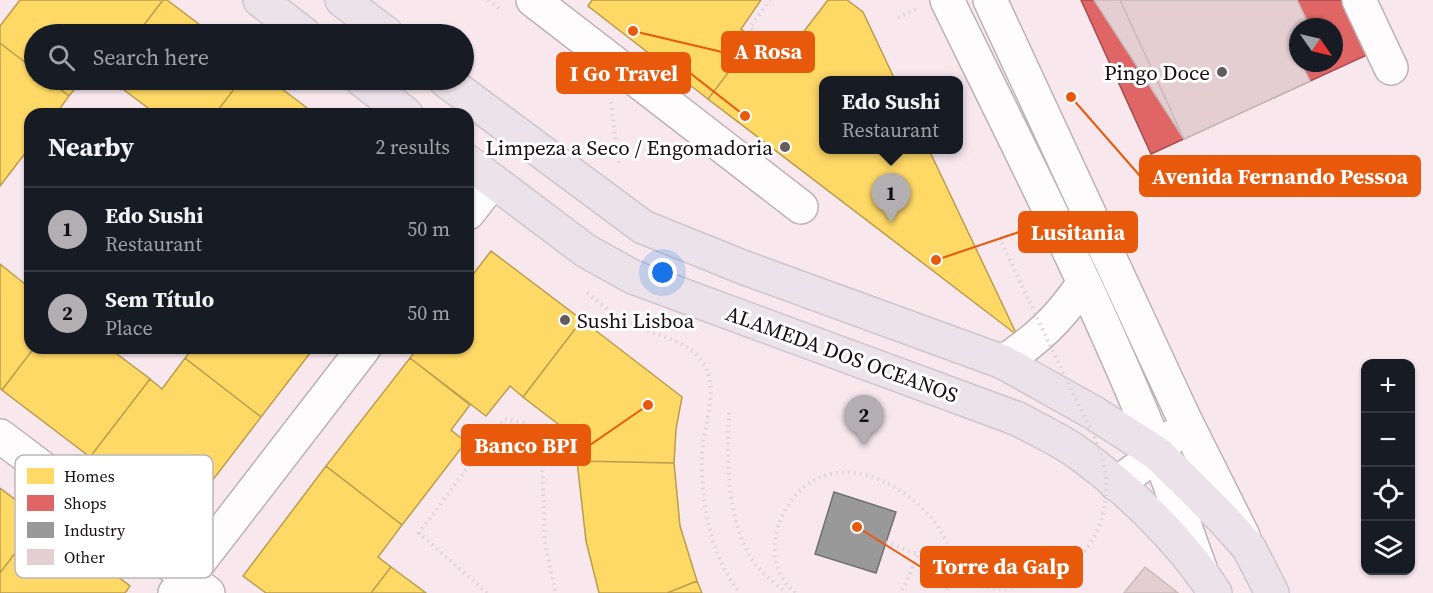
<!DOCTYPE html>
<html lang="en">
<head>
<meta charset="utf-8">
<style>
  body { margin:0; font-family:"Source Serif 4",serif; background:#20242c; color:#f1f3f6 }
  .controls { position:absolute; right:18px; bottom:18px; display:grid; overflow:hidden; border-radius:12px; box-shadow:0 2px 4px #0004 }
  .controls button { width:54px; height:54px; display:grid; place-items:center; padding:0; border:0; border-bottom:2px solid #363941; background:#171b24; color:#f1f3f6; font:30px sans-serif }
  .compass { position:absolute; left:1289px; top:18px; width:54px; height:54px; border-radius:50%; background:#171b24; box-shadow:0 2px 4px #0004; rotate:124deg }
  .you { position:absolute; left:663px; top:273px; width:21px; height:21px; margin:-15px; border:4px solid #fff; border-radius:50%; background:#1a73e8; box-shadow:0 0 0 9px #1a73e833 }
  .badge { display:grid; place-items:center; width:39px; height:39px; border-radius:50%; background:#b2aeb2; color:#111; font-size:20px; font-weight:700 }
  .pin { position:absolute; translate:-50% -50px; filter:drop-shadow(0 2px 3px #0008) }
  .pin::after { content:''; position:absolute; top:32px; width:21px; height:18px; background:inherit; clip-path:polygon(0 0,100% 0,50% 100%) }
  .popup { position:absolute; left:819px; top:76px; width:144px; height:78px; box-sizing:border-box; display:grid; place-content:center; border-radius:12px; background:#171b24; filter:drop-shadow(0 2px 4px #0005); font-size:20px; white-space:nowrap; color:#9ea1a6 }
  .popup b { font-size:22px; color:#f1f3f6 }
  .popup::after { content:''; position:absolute; left:50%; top:100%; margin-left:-12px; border:12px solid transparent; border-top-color:#171b24 }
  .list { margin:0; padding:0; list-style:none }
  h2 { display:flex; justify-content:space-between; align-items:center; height:78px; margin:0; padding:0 24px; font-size:26px }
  h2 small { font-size:20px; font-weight:400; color:#9ea1a6 }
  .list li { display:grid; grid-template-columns:39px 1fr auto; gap:18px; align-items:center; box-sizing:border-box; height:84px; padding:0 24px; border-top:2px solid #363941 }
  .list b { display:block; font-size:22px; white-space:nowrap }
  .list p { margin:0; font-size:20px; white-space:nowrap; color:#9ea1a6 }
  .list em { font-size:20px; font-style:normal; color:#9ea1a6 }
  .icon { flex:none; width:33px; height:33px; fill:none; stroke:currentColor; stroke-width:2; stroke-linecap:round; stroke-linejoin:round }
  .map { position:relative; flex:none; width:1433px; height:593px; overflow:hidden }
  .search { position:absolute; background:#171b24; box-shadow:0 2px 4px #0004; left:24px; top:24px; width:450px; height:66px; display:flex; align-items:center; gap:15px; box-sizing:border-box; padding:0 21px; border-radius:33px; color:#9ea1a6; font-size:22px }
  .panel { position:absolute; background:#171b24; box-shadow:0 2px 4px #0004; left:24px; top:108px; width:450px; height:246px; border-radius:18px }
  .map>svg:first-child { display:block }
</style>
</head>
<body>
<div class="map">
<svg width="1433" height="593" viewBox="0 0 1433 593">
  <rect width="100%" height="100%" fill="#f8e8ee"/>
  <!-- homes -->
  <path fill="#ffd966" stroke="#ba9c4d" stroke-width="1.5" d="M20,0H163L137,34H34V69L0,43V26Z
    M163,0H167L212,34H137Z
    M592,0H761L741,29L754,39L708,99L588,6Z
    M828,0H847L863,12L895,80H824V150H929L1017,335L708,99L754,39L782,60Z
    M0,43L34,69V80H48L69,96L56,114H30V147L0,186Z
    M48,80H82L69,96Z
    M111,80H241L215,114H156Z
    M241,80H270L315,114H215Z
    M491,251L582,320L523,397L510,386L486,416L410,358L417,348H468V281Z
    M0,264L30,288V348H34L2,390L0,388Z
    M582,320L682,397L676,429L674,463L577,461L579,440L523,397Z
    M34,348H109L150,379L90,457L2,390Z
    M193,348H314L261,417L185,358Z
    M185,358L261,417L179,524L90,457L150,379L162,389Z
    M410,358L470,405L451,430L466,442L402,525L326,466Z
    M577,461L674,463L680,526L697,581L667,593H599L586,541Z
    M326,466L402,525L378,557L391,567L371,593H266L243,576Z
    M0,488L41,519L0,573Z
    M41,519L130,586L125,593H0V573Z
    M391,567L426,593H371Z
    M697,581L702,593H667Z"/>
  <!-- shops -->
  <path fill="#e06666" stroke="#a44b4d" stroke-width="1.5" fill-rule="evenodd" d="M1081,0H1342L1367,55L1151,154ZM1298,27H1334V63H1298Z"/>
  <!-- industry -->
  <path fill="#999" stroke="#726f70" stroke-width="1.5" d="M834,492L896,512L876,573L815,554Z"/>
  <!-- building -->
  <path fill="#e4ced2" stroke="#c7babc" stroke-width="1.5" d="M1094,0H1120L1184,139Z
    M1120,0H1297L1310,27H1298V63H1301L1310,81L1184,139Z
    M1145,567L1178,593H1124Z"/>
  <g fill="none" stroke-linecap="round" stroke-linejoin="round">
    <defs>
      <path id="minor" d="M533,0L801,207
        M947,0C1020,150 1096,298 1158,453C1173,491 1186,530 1200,568
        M990,0L1184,418L1243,536
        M1359,0L1391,68
        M468,213L493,181
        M1003,362C1038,339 1059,319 1083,284
        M0,436L208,593
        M1116,484L1158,454L1171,437
        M175,593L364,348"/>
      <path id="major" d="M260,0L304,34
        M342,0L387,34
        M362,80L406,114
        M445,80L643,227L745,268L1003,362L1094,413L1158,454L1225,521L1249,548L1272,593
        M468,162L586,251L633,277L1018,419C1036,429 1056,438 1074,450C1124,485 1182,541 1215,593"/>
    </defs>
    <!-- minor casing -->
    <use href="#minor" stroke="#beb1b6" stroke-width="36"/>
    <!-- major casing -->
    <use href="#major" stroke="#cec7c9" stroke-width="36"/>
    <!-- path -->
    <path stroke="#d8d4d5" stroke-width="4" stroke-dasharray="1.5 4.5" stroke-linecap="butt" d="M488,0L501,10
      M898,18L916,9
      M767,40L750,27L770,0
      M611,102L619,167
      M1024,229L1000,239L1028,299
      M587,293C600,303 613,315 628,323C651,335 684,338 701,360C722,387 702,427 702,458C701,503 711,558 740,593
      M729,413C727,460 726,519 753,561C762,573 775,583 786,593
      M886,542L918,554L906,583L899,593
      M487,593L419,533L504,419L526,423L542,459L545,544L556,593
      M795,593C778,579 772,556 776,535C778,520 787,506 797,494C859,425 987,539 944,593"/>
    <!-- minor -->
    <use href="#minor" stroke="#fefcfc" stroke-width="33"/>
    <!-- major -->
    <use href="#major" stroke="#ece3ea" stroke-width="33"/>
    <!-- path-bridge -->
    <path stroke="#d8d4d5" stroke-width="4" stroke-dasharray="1.5 4.5" stroke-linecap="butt" d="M952,580C995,593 1026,593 1066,569C1101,544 1115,495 1101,454C1094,433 1082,412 1072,392C1058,361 1043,331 1029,300"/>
  </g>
  <!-- markers -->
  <g fill="#665a5f" stroke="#fff" stroke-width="2">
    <circle cx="1222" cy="72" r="6"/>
    <circle cx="785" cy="147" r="6"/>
    <circle cx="565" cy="320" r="6"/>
  </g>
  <g text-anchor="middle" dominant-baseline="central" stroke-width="6" stroke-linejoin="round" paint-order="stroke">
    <!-- poi labels -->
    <g font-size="21" fill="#180d12" stroke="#fff" text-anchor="end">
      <text x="1210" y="72">Pingo Doce</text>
      <text x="773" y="147">Limpeza a Seco / Engomadoria</text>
      <text x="577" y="320" text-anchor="start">Sushi Lisboa</text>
    </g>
    <!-- street labels -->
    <g font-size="21" fill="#180d12" stroke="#fff">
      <text transform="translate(842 354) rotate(20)">ALAMEDA DOS OCEANOS</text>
    </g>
  </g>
  <!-- legend -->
  <rect x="15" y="455" width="198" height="123" rx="9" fill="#fff" stroke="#bab6b8" stroke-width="1.5"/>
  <rect x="27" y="468" width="27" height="16" fill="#ffd966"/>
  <rect x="27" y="495" width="27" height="16" fill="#e06666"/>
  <rect x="27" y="522" width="27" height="16" fill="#999"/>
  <rect x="27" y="549" width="27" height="16" fill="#e4ced2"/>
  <g font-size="16" fill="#180d12">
    <text x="64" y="482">Homes</text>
    <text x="64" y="509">Shops</text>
    <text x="64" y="536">Industry</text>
    <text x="64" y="563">Other</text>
  </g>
  <!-- callouts -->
  <path fill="none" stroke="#e8590c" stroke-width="2" d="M633 31L722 52M745 116L690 73M1071 97L1140 176M936 260L1019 232M648 405L590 445M857 527L921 567"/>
  <g fill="#e8590c" stroke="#fff" stroke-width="2">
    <circle cx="633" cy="31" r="6"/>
    <circle cx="745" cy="116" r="6"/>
    <circle cx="1071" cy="97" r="6"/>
    <circle cx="936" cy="260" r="6"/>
    <circle cx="648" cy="405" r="6"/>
    <circle cx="857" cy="527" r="6"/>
  </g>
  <g fill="#e8590c" stroke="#e8590c" stroke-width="2">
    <rect x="722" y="32" width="92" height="40" rx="6"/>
    <rect x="557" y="53" width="133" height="40" rx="6"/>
    <rect x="1140" y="156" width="280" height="40" rx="6"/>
    <rect x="1019" y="212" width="118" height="40" rx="6"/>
    <rect x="462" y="425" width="128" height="40" rx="6"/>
    <rect x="921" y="547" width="161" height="40" rx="6"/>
  </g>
  <g font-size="22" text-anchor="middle" font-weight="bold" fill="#fff">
    <text x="768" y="59">A Rosa</text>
    <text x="624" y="81">I Go Travel</text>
    <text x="1280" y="184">Avenida Fernando Pessoa</text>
    <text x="1078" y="240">Lusitania</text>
    <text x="526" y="453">Banco BPI</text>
    <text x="1001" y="574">Torre da Galp</text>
  </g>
</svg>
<div class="controls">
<button>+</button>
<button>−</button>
<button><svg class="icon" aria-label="locate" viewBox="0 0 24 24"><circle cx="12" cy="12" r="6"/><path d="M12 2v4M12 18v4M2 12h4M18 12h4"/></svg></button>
<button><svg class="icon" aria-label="layers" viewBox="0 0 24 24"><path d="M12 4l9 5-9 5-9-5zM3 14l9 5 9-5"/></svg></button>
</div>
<svg class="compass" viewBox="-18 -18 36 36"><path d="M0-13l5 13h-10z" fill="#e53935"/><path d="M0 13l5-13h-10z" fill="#9ea1a6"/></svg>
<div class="you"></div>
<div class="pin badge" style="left:891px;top:223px">1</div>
<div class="popup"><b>Edo Sushi</b>Restaurant</div>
<div class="pin badge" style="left:864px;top:445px">2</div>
<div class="search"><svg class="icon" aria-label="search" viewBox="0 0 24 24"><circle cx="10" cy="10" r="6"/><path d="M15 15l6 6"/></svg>Search here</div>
<section class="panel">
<h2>Nearby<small>2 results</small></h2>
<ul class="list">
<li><span class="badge">1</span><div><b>Edo Sushi</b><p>Restaurant</p></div><em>50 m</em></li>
<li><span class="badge">2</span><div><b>Sem Título</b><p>Place</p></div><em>50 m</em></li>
</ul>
</section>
</div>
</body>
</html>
